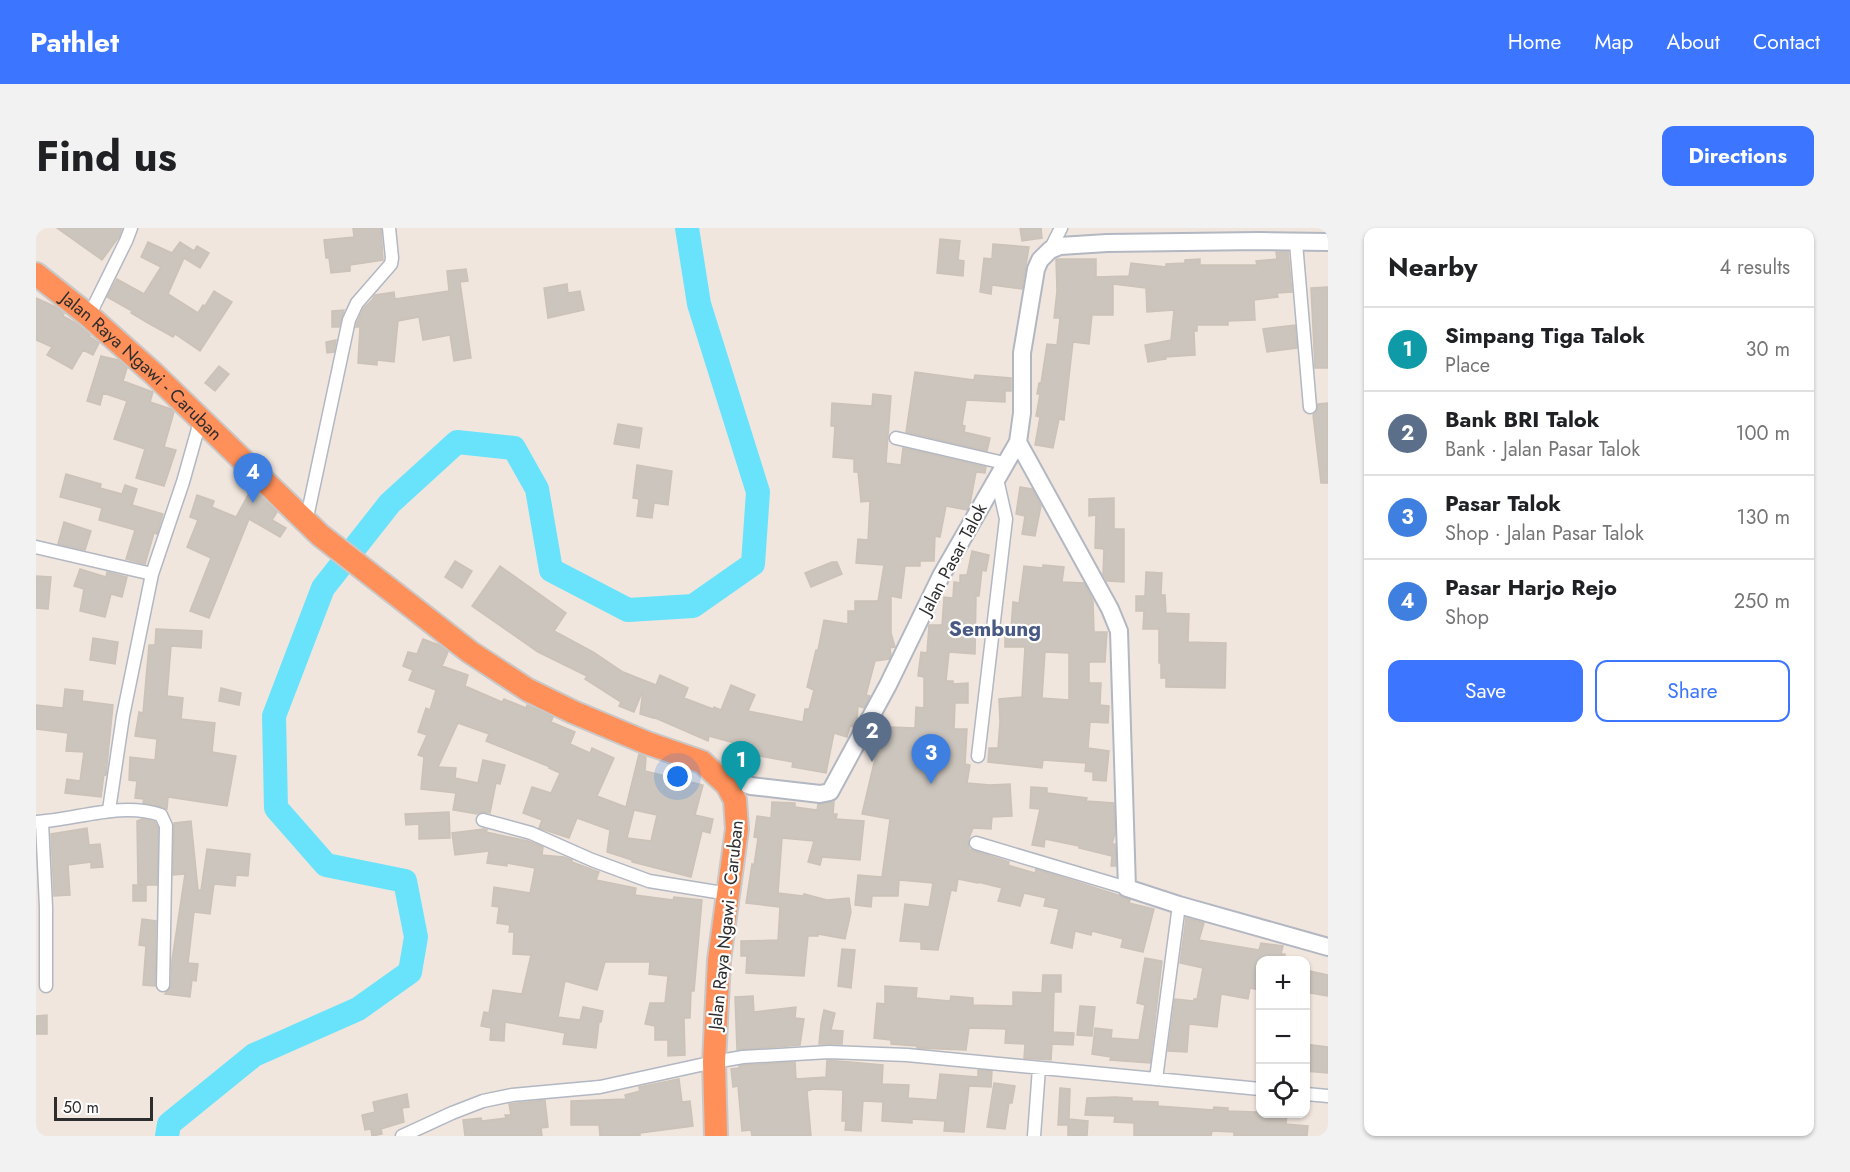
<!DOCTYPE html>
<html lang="en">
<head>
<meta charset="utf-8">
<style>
  body { margin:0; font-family:Jost,sans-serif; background:#f2f2f2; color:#202124 }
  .controls { position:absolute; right:18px; bottom:18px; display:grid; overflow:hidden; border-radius:12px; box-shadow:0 2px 4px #0004 }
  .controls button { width:54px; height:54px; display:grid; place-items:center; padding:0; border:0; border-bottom:2px solid #e0e0e0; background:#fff; color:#202124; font:30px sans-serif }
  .scale { position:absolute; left:18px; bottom:15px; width:99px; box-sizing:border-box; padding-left:6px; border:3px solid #2d2d2d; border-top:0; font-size:16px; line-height:21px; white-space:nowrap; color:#2d2d2d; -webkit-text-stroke:4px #fff; paint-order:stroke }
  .you { position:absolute; left:642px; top:549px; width:21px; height:21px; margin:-15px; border:4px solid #fff; border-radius:50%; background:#1a73e8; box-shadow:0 0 0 9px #1a73e833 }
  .badge { display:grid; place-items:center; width:39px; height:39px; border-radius:50%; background:#3c75ff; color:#fff; font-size:20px; font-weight:700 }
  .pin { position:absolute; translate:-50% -50px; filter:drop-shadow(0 2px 3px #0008) }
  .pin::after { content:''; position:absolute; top:32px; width:21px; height:18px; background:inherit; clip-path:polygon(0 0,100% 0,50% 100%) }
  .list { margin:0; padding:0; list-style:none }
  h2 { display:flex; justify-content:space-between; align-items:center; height:78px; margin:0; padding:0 24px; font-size:26px }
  h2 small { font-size:20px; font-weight:400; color:#757577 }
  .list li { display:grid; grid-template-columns:39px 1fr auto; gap:18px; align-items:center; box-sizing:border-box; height:84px; padding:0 24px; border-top:2px solid #e0e0e0 }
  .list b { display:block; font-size:22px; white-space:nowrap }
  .list p { margin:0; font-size:20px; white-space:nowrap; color:#757577 }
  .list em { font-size:20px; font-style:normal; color:#757577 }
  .actions { display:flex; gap:12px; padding:18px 24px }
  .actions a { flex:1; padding:14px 0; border:2px solid #3c75ff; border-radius:12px; text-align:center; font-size:21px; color:#3c75ff }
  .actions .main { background:#3c75ff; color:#fff }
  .icon { flex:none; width:33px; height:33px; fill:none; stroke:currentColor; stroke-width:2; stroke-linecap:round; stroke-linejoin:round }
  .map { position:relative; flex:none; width:1292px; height:908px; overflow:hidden; border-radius:12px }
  header { display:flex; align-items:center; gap:36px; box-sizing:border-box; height:84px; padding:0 30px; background:#3c75ff; color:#fff }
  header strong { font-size:28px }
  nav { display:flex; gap:33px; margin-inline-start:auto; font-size:21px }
  .intro { display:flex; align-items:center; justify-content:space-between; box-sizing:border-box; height:144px; padding:0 36px }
  h1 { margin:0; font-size:42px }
  .button { padding:15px 27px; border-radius:12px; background:#3c75ff; color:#fff; font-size:21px; font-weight:700 }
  main { display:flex; gap:36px; padding:0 36px }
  aside { flex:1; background:#fff; border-radius:12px; box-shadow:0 2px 4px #0004 }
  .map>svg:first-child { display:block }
</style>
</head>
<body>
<header>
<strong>Pathlet</strong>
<nav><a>Home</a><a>Map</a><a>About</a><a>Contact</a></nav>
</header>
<div class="intro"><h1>Find us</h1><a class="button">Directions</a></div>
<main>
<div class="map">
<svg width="1292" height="908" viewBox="0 0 1292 908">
  <rect width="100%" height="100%" fill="#f0e6de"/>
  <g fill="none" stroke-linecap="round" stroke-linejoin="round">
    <!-- river -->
    <path stroke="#68e3fb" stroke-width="24" d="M131,908L133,896L218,827L322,781L374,744L380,709L369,653L290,637L240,580L238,488L287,360L354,275L421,214L478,220L501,261L515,342L592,382L657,378L717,336L722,264L663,76L651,0"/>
  </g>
  <!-- building -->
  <path fill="#cbc5bd" stroke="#ccc2b7" stroke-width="1.5" fill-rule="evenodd" d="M21,0H86L83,9L66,32Z
    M317,0H345L347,32L314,37V43L295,45L293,30H290L288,12L318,9Z
    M984,0H1005L1006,10L986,13Z
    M904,11L924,13L922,32L928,33L927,48L901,45Z
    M112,14L136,25L144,14L158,23L161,18L173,25L164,40L148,30L132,66L162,85L167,77L169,78L178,63L196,74L164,123L139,106L137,109L112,95L95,85L96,83L71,69L81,51L108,66L125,39L105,29Z
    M957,16L993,19L986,61L956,57L955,66L944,64L948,30L956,31Z
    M1240,24H1252L1256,64L1241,65L1242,69L1218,72L1219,92L1192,93V97H1161V103H1158L1159,127L1129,129L1130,131L1112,134L1109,117L1135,112L1138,82L1111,84L1110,60L1077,56V87H1056L1053,116L1037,114L1028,192L1023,191L1017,220L999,217L1004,189L1000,188L1004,166H1001L1003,155H1005L1011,116L1021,117L1024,90H1018L1021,63L1020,31H1060V49L1093,48L1095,35L1130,39V36L1149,35V32L1164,31V37H1221L1220,33L1241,31Z
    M430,41L432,53L424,54L435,130L418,133L414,107L387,112L383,89L362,93L358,134L341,132V137L322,135L324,99H320L321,95L328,80L336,72L339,67L358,64L359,71L413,63L411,43Z
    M531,56L532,65L544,63L548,82L512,90L508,60Z
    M1292,59V140H1279L1275,60Z
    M0,70L20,79L28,86L27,88L40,95L54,107L53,108L63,115L57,127L47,122L36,141L11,127L16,119L0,112Z
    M308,82L303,99H296V83Z
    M1259,97L1261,120L1231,124L1227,101Z
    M300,112L298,124L291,125L290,114Z
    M65,128L82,132L91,140L87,153L117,164L114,174L135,181L138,184L128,219L140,222L128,258L100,250L109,221L78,211L91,173L67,165L64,177L51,173Z
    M183,138L193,146L179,163L169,155Z
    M879,144L938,152L939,147L975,150V163H969V174L930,172L926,197L929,198L928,204L954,210L951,223L870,204Z
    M837,166L855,168L850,235L865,237L867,220L950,239L949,245L940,244L934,276L931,282L910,278L904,309L899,308L898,333H884V338H869L865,370L855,368V405L859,419L854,420L855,427L853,431L839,433L830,467L834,468L828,480L822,478L821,491L818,499L814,498L811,509L798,505L790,545L756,539L757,534L712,526L713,519L673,508L672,513L617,489V490L604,486L607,462L598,484L583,478L585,474L549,451L551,448L502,424L436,378L464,338L530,385L518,403L557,424L587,444L620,457L624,447L652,460L648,470L677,481L678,479L685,482L695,457L719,467L712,483L767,494L769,481H773L778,462L771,459L780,422H782L788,392L812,396V383H819V373H842L848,337L820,335L822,311L832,312L834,273L825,274L822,244H818V231L797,229L799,198H795L796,175L836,178Z
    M1292,175V255H1285L1277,187L1281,183L1282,176Z
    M582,196L606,200L603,220L578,216Z
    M601,237L636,243L632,277L618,275L616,290L601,288L603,271L597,270Z
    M30,246L65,256L64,260L86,266L89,257L101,261L96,277L127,286L121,306L118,305L109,336L90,331L99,302L63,292L66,280L24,269Z
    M984,259L996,261L1005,278L999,308L986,306L989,288L980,286Z
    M216,260L241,284L236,292L250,300L244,309L213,291L173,390L154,383L175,330L151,319L162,292L154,289L161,267L178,273L176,279L200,289Z
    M1078,270V301H1088V354L1071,353L1067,346L1068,321L1059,320L1060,287L1053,288V271Z
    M28,294L55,303L49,322L22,316Z
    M936,323L953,327L950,343L946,342L943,368H940L939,426L913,424L910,453H917V456L932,455V475H919L918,501H931L929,536L934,537L931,555L954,557L974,556L976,588L956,589L955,601L937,600L932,613L933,621L973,634L972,637L978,639L999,645L1000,641L1085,668L1094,672L1093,675L1118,681L1107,724L1085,719L1087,711L1056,703L1055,707L1039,703L1036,720L1015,715L1023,681L1008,678L1010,670L988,665L984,678L962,673L966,660L942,654V655L922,651L920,663L915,662L902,722L885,721V714L864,713L869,676L893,679L897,655L863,652L862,668H836L835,679L819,677L822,647L846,649L854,591L826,586L841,522H838V509L855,508V499L879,500L880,479L888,480V449L882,448L885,424L891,425L893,397H906L908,369L917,370L918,354L924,355V347H931Z
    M419,333L436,343L426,360L409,349Z
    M796,334H801L806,346L775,359L769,345Z
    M1007,337L1028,339L1026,354L1048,355L1057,373L1058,404H1071L1069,434H1053V455H1065L1064,477L1073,478L1072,495L1054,494L1052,520L1073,523L1070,553L1057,552V544L1049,543L1050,535L1007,532L1006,540L952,534L953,520H962L964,494L963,471L986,469L989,419H969V402H975L977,374L983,375L988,338L1007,340ZM1009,424L1033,425V472L1006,470Z
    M44,341L70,349L71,344L91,349L86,369L75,366L69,389L44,383L48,361L38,358Z
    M1110,344L1126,345L1125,367H1129L1130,385L1153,386L1152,414L1190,415L1189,460L1130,459V450H1125V435H1123V401H1107L1108,383H1100V368H1109Z
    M0,348L15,349L12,381L0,380Z
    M120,401L166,403L165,420L135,418L131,468L147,470L145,491L179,495L176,524L200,528L191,578L132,569L131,581L107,575L108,571L99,570L101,553L93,552L94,529L119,532L121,511L99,508L103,484L107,485L113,417H119Z
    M57,410L82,414L79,436L54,432Z
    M387,411L403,417L412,424L406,438L432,447L429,458L466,474L468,471L490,480L491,477L517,489L515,494L539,504L534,516L554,525L556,520L578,530L561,568L590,579L603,526L610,529L609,543L667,557L659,587L677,591L674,605L666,603L655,649L596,634V632L571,624L574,602L541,590L533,610L503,600L506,592L487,585L496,559L515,565L524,545L513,540L514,539L450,513L453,506L422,495L402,539L420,540L419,550L442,555L447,532L469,537L464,556L460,555L454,585L445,584L441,586L417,582L420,565L385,561L388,529L382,527L391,507L382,504L390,480L394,482L400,462L373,452L377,442L367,438L372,424L381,426ZM598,582L621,587L615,613L591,610Z
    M185,460L205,465L203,477L183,473Z
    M29,461L47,463L46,473L77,477L70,547L68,546L65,569L29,565L31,551L44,553L48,524L30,523L32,505L0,501V477L27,480Z
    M995,559L1011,560V565L1051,570L1050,573L1078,575L1079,606L1076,616H1079L1080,638H1075L1076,628L1043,620V618L1009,611L1008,619L996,617L1004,581L994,580Z
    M736,574L759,575V579L781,582L782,576L798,574L797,586H801L800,591L828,593L824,632L786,629L784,637L772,634L778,613L746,610L742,665L767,668L768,666L791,672L813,670L815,684L809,711L782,706V708H772L768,748L710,745L711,728H705V713L742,712L744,679L710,675L716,636L718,637L722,610L718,609L721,588L735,590Z
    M413,584L414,610L383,611V596L370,597L369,586Z
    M106,591L119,594L122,600L121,657H102L101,593Z
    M155,593L162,662H165L171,621L214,626L212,648L200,647L199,658L178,656L174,686L158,684L152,735L162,736L160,753L156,752L154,769L129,766L135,758L136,732L149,646L137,647L138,595Z
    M51,600L53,617L64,616L67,639L55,640V634L32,637L34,667L18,668L15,606Z
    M448,601L451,602L450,604L492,613L507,619L506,627L528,629L536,632V634L563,644L560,652L600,660L599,667L637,672L638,669L666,672L658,763H655L654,790H648L649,827L632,828V812H619V798L609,796L614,775H629L632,748L613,746L614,734H569L561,762L529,753L522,789L544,792L547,779L567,783L565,794H563L560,820L527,816L529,805L469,794L468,813L454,812L455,800L445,798L448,784L453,785L457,762L486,766L495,727L477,726L478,704H473L474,697L461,695L463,679L456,678L458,659L494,665L499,640L471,635V638L451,635L453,623L419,627L416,605Z
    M97,657H110V673H97Z
    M1150,690L1168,695L1163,712L1223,722L1225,715L1247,718L1245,726H1249L1248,732H1224V762L1214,760L1212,771L1185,766L1181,799L1153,796L1151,824L1132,823L1139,771L1158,773V771H1161L1167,740L1144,735Z
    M106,691L120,693L119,758L107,757L110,718L103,717Z
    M806,721L819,722L815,760L802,758Z
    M1109,730L1126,733L1114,835L1074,832L1075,829L1056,826L1059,800L1076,802L1075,810L1103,812L1109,777L1101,775Z
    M1269,742L1292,747V768L1269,764Z
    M1007,747H1025V764H1018L1017,804L1038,805L1037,817L1016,816L1015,832L988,830L989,816L969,815L970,801L933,800L930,822L881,820V818L855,816V812L838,810L841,775L849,776V758L881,760L880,770L914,773L915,768L937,770V777L977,778V764L1006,765Z
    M717,768L718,784L760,779L759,790L768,791L764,817L701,822L699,769Z
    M1044,778L1059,779L1056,808L1041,807Z
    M788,782L799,785L795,802L807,803L806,816H783L785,796Z
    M11,787V806H0V788Z
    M1269,816L1292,819V845L1269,843Z
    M791,832L847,837L846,856L873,857L872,870L901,872L904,846L942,849V842L956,843L955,859L933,858L928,904L908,903L909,893L876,891V895L846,893L847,874L827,873L825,903L809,902L810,893H806L807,862L778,861L771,863L775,908H716L715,902L706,903L702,858L697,859L695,841L703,840V838L708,837L759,834L760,851L790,849Z
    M643,851L646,874L654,873L657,898L604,905V908H564L563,897H535V873L590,871L589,867L604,863L603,859Z
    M958,855L979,858L976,875H973L969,901L951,899Z
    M1024,860L1034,861L1033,891L1052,893L1051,908H1032V897H1022Z
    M371,866L373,879L366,880L368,894L345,901L346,906L336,908L335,901L329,902L326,887L339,884L337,874Z
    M1079,869L1096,870V873L1122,874V878L1177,882L1178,879L1192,880V883L1251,885L1250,896L1272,898L1271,908H1198V904L1176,903L1175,908H1098V895L1078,894L1079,888L1049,887L1051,870Z
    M509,872L512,899L505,900L506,908H429L427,892L445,890L446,893L470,890L469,887H475L473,876Z"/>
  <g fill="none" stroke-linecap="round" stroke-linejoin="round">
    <defs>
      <path id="street" d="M1260,15L1274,179
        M1014,22L1025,0
        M53,88L90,13L95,0
        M860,210L968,235
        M270,294L313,92L321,75L355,36L356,30L353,0
        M0,319L116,346
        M942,528L970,291L961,251
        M73,582L87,488L116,346L147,254L165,190
        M447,592L495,605L556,632L613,653L693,666
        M0,594C40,592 85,573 125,587L130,598L127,757
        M6,594L10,679V758
        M940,615L1091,660
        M1120,851L1143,677
        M1270,866L1292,868
        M366,908L416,885L447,873L476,867L564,859L678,834L707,829L793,824L871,827L1224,861
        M998,908L1003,840"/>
      <path id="secondary" d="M982,214L1074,381L1083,403L1091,660L1143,677L1292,719
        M680,544L715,558L784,566L794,564L852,457L905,348L982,214L986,185V125L1000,41L1004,32L1014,22L1024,18L1071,15L1223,13L1292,14"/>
      <g id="highway">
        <path id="s1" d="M0,46L53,88L118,146L284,307L434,424L492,462L537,484L611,515L666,534L691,557L699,572L701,601L683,732L678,834L680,908"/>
      </g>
    </defs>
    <!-- street casing -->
    <use href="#street" stroke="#b2b7c2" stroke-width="15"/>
    <!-- secondary casing -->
    <use href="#secondary" stroke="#b2b7c2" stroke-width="20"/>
    <!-- highway casing -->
    <use href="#highway" stroke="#c8c8c8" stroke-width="26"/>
    <!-- street -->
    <use href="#street" stroke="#fff" stroke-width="12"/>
    <!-- secondary -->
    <use href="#secondary" stroke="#fff" stroke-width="16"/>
    <!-- highway -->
    <use href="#highway" stroke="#ff905a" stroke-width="22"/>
  </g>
  <g text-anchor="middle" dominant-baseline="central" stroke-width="4.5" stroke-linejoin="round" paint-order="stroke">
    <!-- street labels -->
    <g font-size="18" fill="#2d2d2d" stroke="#fff">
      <text stroke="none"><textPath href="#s1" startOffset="140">Jalan Raya Ngawi - Caruban</textPath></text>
      <text transform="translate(917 331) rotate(-62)">Jalan Pasar Talok</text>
      <text transform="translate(690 697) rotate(-84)">Jalan Raya Ngawi - Caruban</text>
    </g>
    <!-- quarter labels -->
    <g font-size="21" font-weight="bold" fill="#485983" stroke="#fff">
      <text x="959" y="401">Sembung</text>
    </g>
  </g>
</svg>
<div class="controls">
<button>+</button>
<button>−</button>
<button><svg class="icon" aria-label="locate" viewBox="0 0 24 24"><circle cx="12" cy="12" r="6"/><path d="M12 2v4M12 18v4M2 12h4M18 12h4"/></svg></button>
</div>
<div class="scale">50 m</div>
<div class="you"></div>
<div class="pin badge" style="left:705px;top:563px;background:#0f9aa8">1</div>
<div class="pin badge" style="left:836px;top:534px;background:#5c6f8a">2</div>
<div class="pin badge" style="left:895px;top:556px;background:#3f7fe0">3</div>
<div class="pin badge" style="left:217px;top:275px;background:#3f7fe0">4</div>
</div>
<aside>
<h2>Nearby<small>4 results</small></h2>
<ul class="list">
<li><span class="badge" style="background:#0f9aa8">1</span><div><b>Simpang Tiga Talok</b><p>Place</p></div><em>30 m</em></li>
<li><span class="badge" style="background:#5c6f8a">2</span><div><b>Bank BRI Talok</b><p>Bank · Jalan Pasar Talok</p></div><em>100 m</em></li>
<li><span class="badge" style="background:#3f7fe0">3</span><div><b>Pasar Talok</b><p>Shop · Jalan Pasar Talok</p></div><em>130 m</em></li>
<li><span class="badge" style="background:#3f7fe0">4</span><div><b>Pasar Harjo Rejo</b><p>Shop</p></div><em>250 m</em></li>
</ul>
<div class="actions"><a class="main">Save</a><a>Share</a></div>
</aside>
</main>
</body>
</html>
